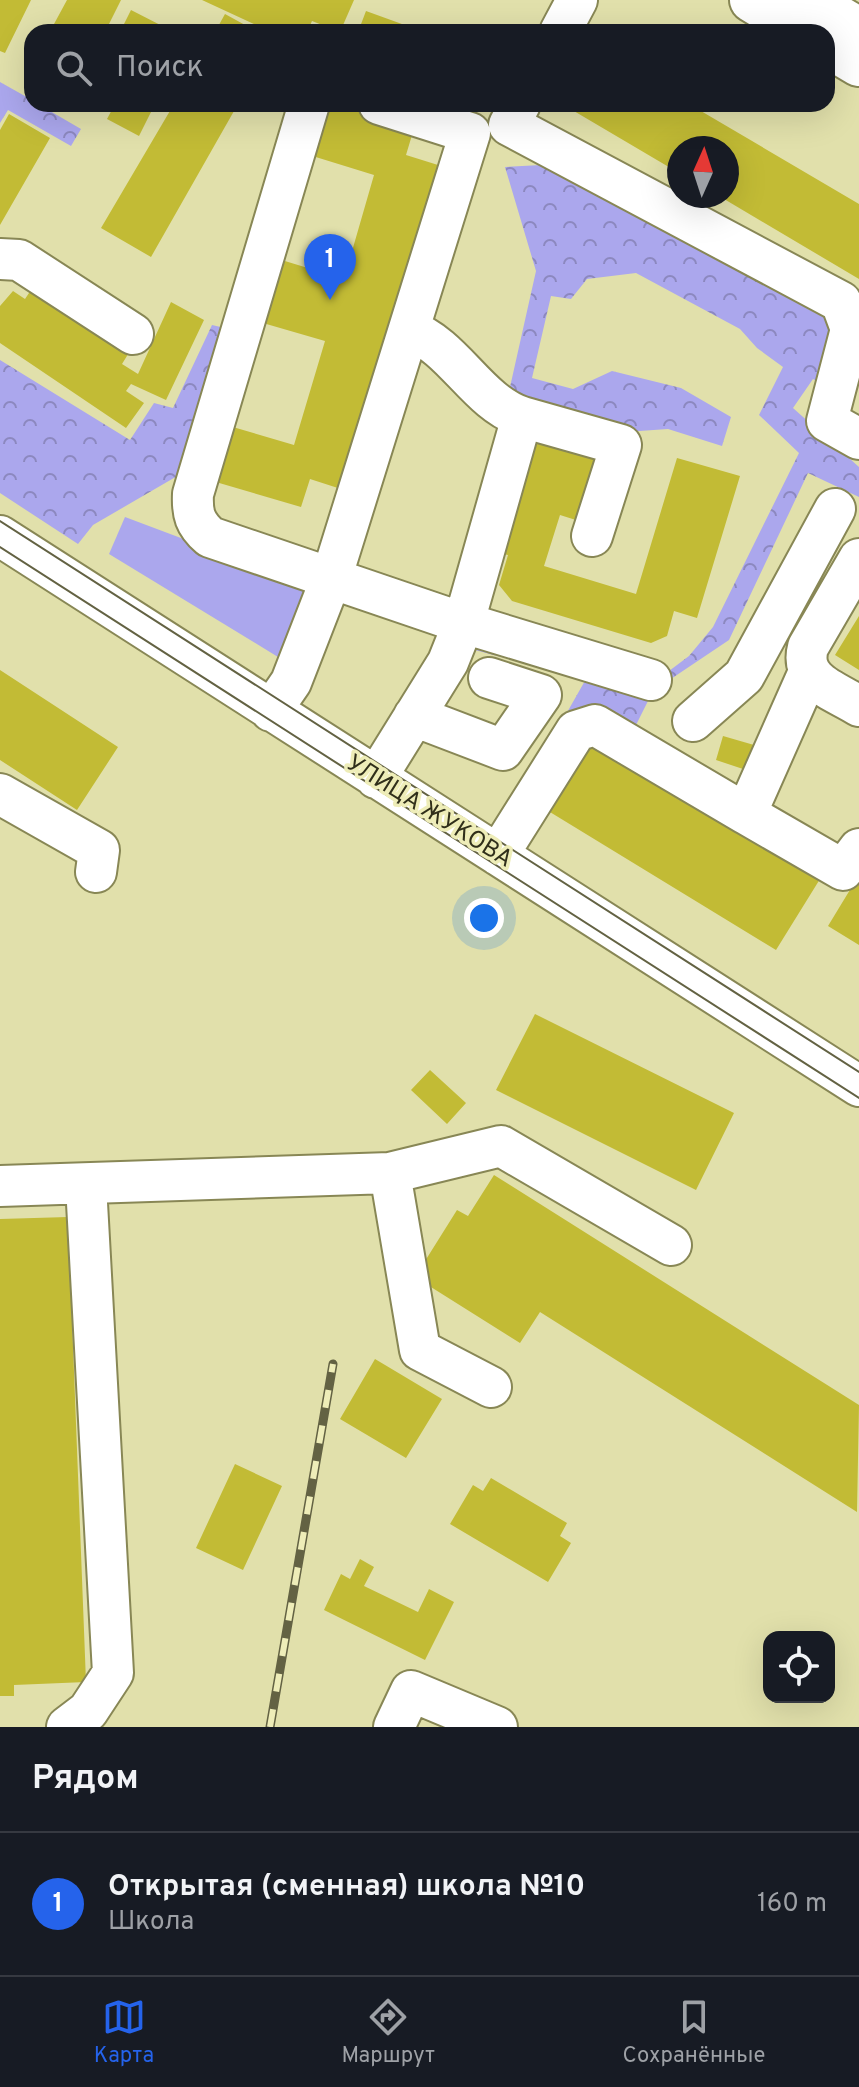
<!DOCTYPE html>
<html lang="ru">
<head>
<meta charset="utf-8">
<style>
  body { margin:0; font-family:Overpass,sans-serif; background:#242831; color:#f1f3f6 }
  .controls { position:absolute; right:24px; bottom:24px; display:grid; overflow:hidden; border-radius:16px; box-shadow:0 8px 32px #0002 }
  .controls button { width:72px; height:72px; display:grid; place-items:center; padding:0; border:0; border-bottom:2px solid #363941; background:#171b24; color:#f1f3f6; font:40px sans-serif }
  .compass { position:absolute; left:667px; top:136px; width:72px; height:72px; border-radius:50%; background:#171b24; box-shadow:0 8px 32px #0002; rotate:3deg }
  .you { position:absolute; left:484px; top:918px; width:28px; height:28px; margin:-20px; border:6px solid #fff; border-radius:50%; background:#1a73e8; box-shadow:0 0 0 12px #1a73e833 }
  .badge { display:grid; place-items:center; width:52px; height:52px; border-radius:50%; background:#2563eb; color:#fff; font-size:26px; font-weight:700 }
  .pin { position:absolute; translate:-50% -66px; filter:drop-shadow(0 2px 4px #0008) }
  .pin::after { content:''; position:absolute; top:42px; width:28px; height:24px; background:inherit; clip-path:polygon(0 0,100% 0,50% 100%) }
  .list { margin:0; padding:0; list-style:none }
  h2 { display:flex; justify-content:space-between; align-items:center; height:104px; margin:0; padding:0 32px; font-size:34px }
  h2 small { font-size:26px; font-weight:400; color:#9ea1a6 }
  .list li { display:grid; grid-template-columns:52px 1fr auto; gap:24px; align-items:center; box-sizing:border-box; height:144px; padding:0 32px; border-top:2px solid #363941 }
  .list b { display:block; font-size:30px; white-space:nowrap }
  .list p { margin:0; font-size:26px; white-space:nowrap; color:#9ea1a6 }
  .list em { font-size:26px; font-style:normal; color:#9ea1a6 }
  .icon { flex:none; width:44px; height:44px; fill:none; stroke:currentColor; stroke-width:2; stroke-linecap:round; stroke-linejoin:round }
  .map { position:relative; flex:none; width:859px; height:1727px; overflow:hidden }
  .search { position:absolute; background:#171b24; box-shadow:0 8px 32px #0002; left:24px; right:24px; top:24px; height:88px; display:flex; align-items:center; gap:20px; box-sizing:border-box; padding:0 28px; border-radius:24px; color:#9ea1a6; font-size:30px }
  .sheet { height:248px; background:#171b24 }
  nav { display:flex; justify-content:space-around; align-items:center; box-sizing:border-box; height:112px; border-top:2px solid #363941; background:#171b24; font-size:22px; color:#9ea1a6 }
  nav a { display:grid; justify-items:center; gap:4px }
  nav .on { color:#2563eb }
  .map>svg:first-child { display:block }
</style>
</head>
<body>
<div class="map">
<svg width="859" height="1727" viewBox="0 0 859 1727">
  <defs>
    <pattern id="forest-crowns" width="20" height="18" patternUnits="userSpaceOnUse" patternTransform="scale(2)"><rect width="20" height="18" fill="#aba7ed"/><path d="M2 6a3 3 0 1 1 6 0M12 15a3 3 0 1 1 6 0" fill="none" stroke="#8c88bf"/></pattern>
  </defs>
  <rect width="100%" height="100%" fill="#e1e0ab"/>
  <!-- forest -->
  <path fill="url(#forest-crowns)" d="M0,82L32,100V104H38L81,129L71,146L8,110L0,123Z
    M541,165L825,318L837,344L824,385L813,379L793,408L859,467V497L808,473L729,640L653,691L634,729L565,716L586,679L471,649L477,637L649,686L689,656L713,627L799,453L759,415L783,367L757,348L740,329L636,273L587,279L571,299L551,296L532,378L573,389L612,371L681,388L731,417L722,446L668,429L625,432L508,396L536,271L505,167Z
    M212,325L225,328L179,475L93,525L78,544L0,493V360L130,440L154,403L173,408Z"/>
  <!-- pitch -->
  <path fill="#aba7ed" d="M125,517L311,587L278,657L109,554Z"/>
  <!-- building -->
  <path fill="#c2bb35" d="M0,0H31L5,53L0,51Z
    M67,0H121L105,32H70L54,24Z
    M202,0H354L340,32L312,21L307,32L282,29L271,32Z
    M131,10L174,32H120Z
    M366,11L424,32H358Z
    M225,14L258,32H215Z
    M115,104H155L139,136L107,119Z
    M174,104H238L151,257L101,228Z
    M321,104H343L415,125L406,155L438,165L341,489L310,479L301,507L209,480L226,425L294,445L325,341L256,321L275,258L344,279L374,175L306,154Z
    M562,104H689L859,204V279L719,196H727V148H679V173Z
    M9,114L50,138L0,225V130Z
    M33,287L130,351L122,364L138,374L171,302L204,320L166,400L131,384L126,391L144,403L126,428L0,343V306L13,291L25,299Z
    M539,434L600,453L579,521L560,515L544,566L636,594L677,458L740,476L697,618L674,611L667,636L651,643L512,601L499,585L508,555L503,554L522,491L514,489L519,469L528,472Z
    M859,616V670L835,655Z
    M0,670L118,747L77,810L0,760Z
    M723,736L754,745L746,770L716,760Z
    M589,738L820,879L776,950L545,809Z
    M859,875V945L828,926Z
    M535,1014L734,1113L696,1190L496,1090Z
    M430,1070L466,1103L447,1124L411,1090Z
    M494,1175L859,1405L857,1512L540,1312L520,1343L415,1277L457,1210L468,1216Z
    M68,1217L86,1682L14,1685V1696H0V1219Z
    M375,1359L442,1399L406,1458L340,1419Z
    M235,1464L282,1486L243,1570L196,1548Z
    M491,1478L567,1523L560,1536L571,1543L548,1582L450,1524L473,1485L483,1491Z
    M360,1559L374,1567L364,1586L418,1612L429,1589L454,1602L425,1660L324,1610L341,1574L350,1579Z"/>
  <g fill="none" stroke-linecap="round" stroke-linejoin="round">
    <defs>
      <path id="minor" d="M560,32L577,0
        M309,104L193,494C192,514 195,524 210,537L451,619L651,680
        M520,104L509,125L841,302L851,329L827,421L859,439
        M0,259L19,260L133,334
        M409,330C455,347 476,401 522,417
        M0,536L859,1086
        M859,559L808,647C799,681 833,690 859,706
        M808,674L746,814L843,870L859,849
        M271,711L291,682L331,579L470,133L379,104
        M414,716L503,750L541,695L489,678
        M693,721L744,676L835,509
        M376,778L448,662L464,622L522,417L621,445L592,536
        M0,794L99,850L96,872
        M498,855L576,731L595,725L746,814
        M390,1173L420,1350L491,1387
        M0,1186L390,1173L501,1146L671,1245
        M67,1727L88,1711L113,1673L86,1185
        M394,1727L411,1691L497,1727"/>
      <path id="major" d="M752,0L805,32
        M808,0L859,30
        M827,45L859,64"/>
    </defs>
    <!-- minor casing -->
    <use href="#minor" stroke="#888755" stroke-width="44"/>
    <!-- major casing -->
    <use href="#major" stroke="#888755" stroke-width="48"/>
    <!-- minor -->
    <use href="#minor" stroke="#fff" stroke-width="40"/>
    <!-- major -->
    <use href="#major" stroke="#fff" stroke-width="44"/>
    <!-- tram -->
    <path stroke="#636243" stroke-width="2" d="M0,521L859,1072
      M0,547L859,1098"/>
    <defs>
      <path id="rail" d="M270,1727L333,1364"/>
    </defs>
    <!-- rail casing -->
    <use href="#rail" stroke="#636243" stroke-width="9"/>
    <!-- rail -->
    <use href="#rail" stroke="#eeedb8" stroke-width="6" stroke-dasharray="18" stroke-linecap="butt"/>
  </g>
  <g text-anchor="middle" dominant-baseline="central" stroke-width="7" stroke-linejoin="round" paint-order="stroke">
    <!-- street labels -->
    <g font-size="24" fill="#302f1a" stroke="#eeedb8">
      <text transform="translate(429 812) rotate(32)">УЛИЦА ЖУКОВА</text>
    </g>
  </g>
</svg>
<div class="controls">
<button><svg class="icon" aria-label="locate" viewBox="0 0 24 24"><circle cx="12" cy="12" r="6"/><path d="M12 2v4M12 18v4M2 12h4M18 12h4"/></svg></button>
</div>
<svg class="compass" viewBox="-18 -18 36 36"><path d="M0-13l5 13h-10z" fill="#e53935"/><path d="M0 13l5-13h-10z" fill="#9ea1a6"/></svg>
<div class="you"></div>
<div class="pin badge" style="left:330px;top:300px">1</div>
<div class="search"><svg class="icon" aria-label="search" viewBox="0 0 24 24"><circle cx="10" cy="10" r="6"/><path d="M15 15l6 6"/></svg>Поиск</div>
</div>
<section class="sheet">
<h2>Рядом<small></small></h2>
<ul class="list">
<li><span class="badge">1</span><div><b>Открытая (сменная) школа №10</b><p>Школа</p></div><em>160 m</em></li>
</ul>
</section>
<nav>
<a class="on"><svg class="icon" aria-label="map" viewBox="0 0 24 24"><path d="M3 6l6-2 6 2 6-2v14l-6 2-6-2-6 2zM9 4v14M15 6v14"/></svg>Карта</a>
<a><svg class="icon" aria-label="directions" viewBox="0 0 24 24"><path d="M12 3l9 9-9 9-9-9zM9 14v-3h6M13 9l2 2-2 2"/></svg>Маршрут</a>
<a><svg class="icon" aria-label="saved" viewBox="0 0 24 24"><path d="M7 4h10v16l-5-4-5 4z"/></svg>Сохранённые</a>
</nav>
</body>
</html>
